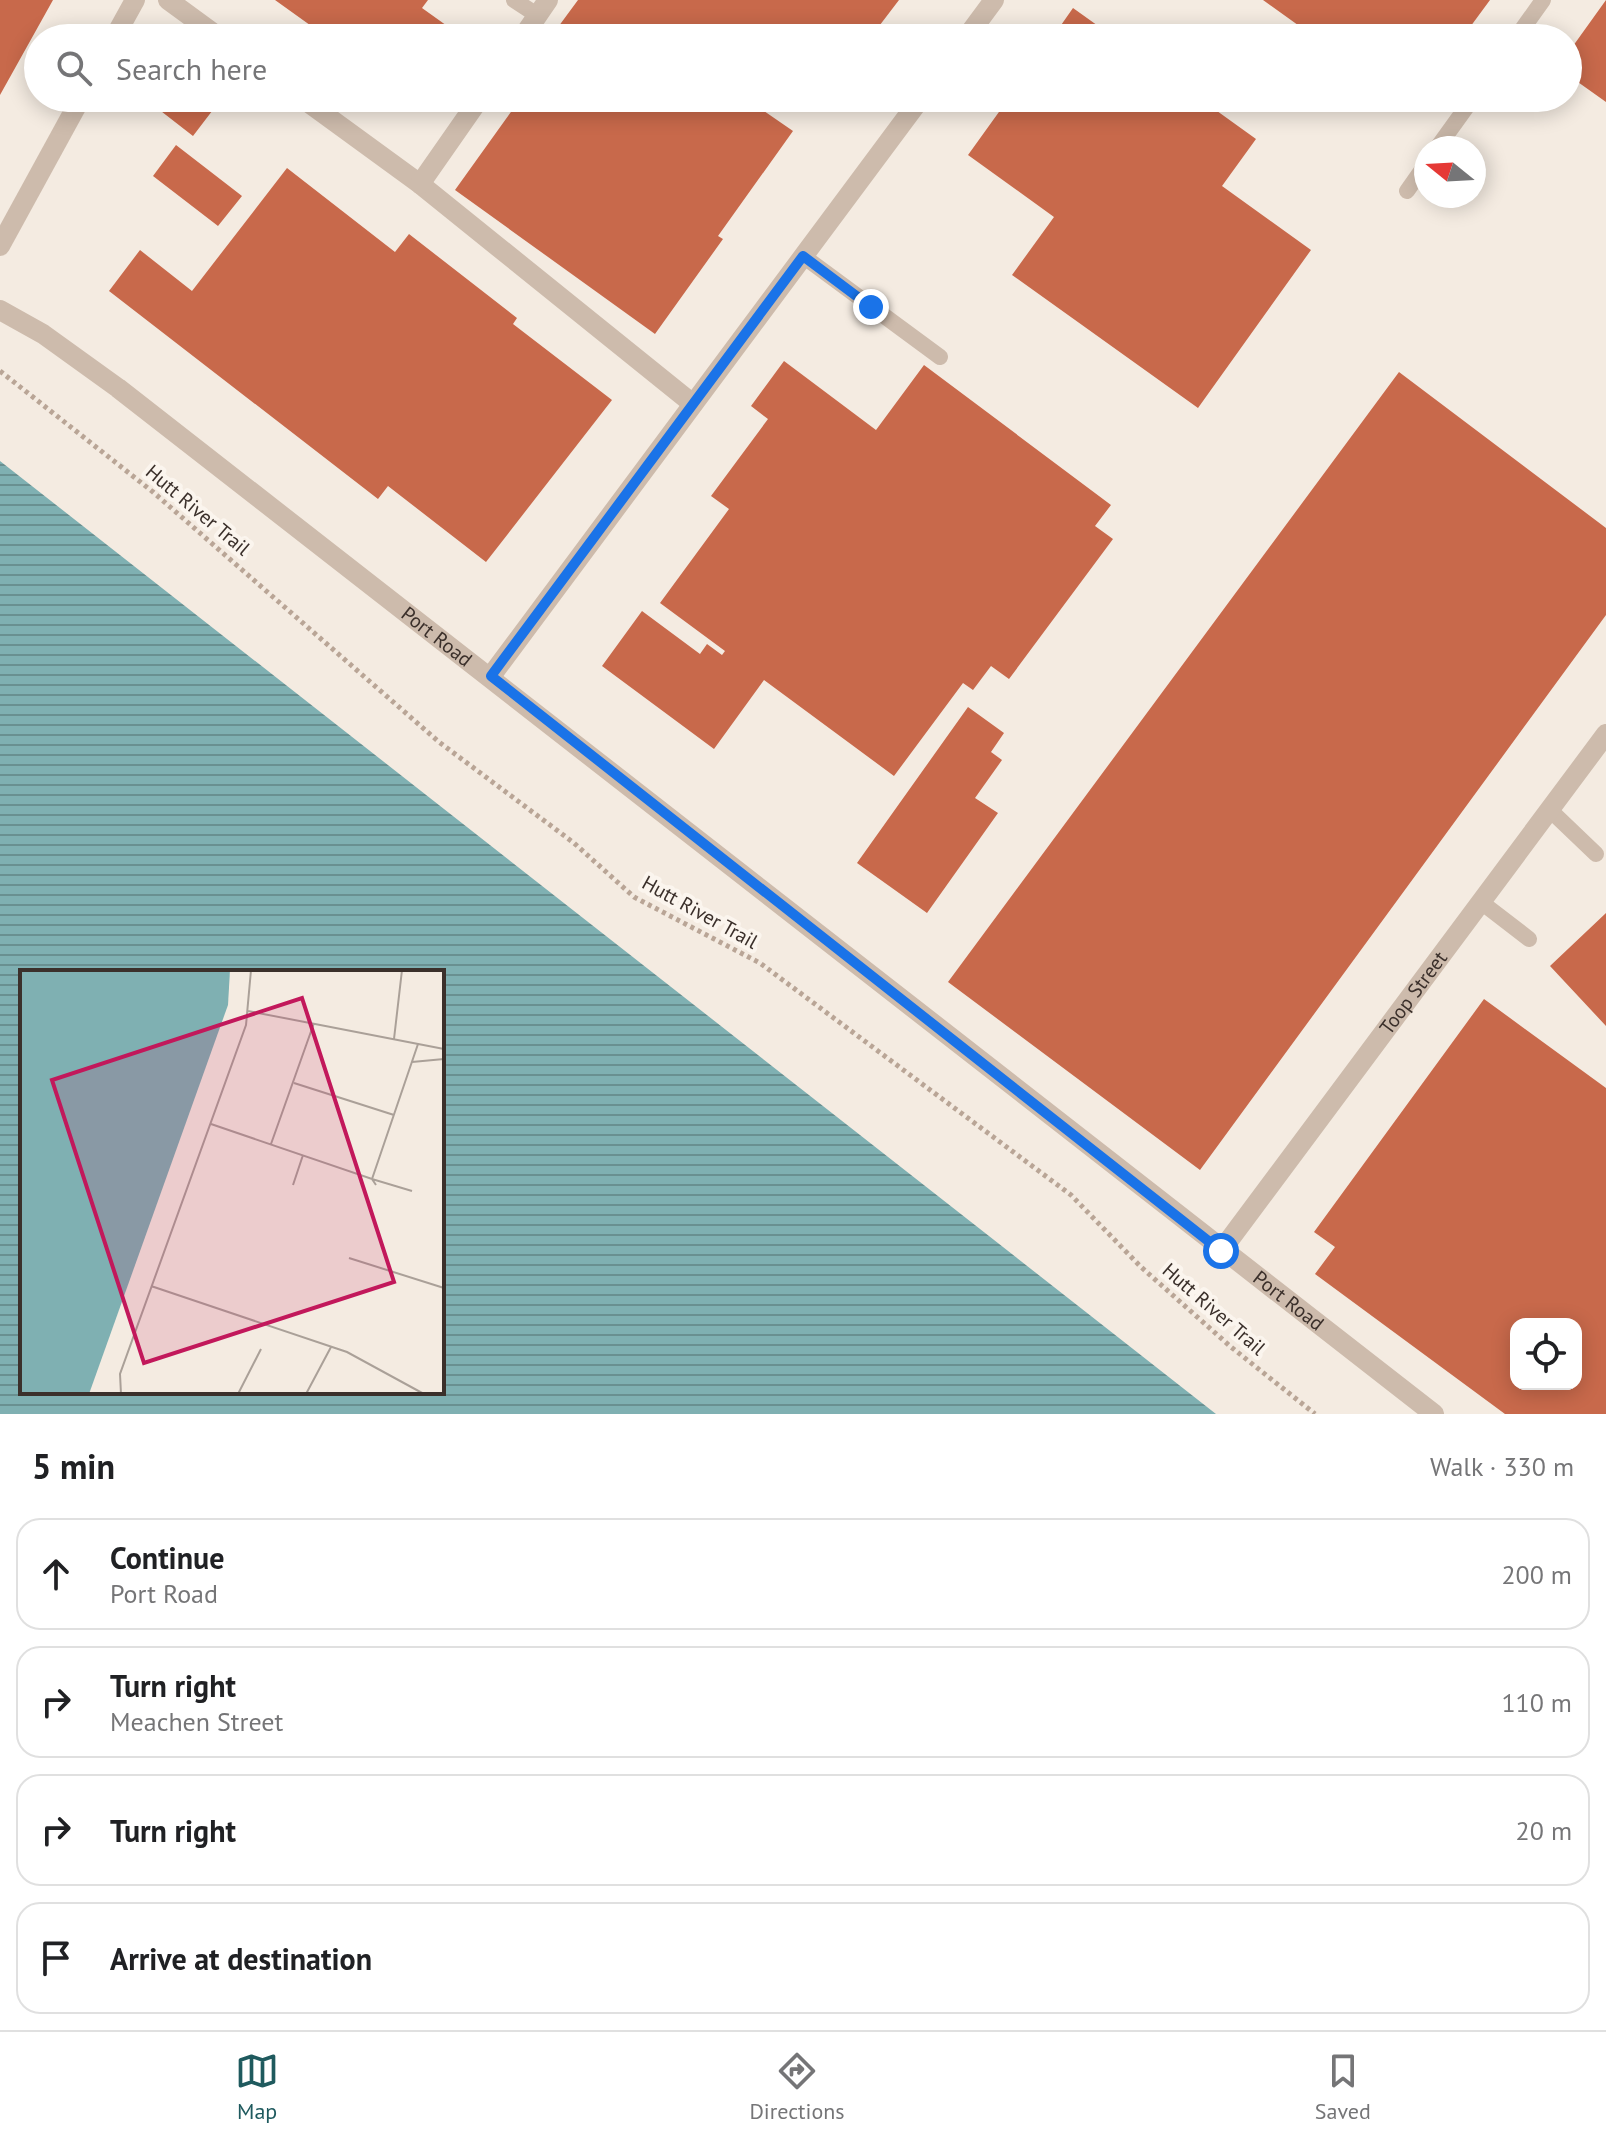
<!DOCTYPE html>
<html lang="en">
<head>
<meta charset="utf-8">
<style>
  body { margin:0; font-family:"PT Sans",sans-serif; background:#f6f6f6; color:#202124 }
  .controls { position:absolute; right:24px; bottom:24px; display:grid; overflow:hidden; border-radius:16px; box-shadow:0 4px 20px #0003 }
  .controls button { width:72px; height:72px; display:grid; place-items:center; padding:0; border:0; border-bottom:2px solid #e0e0e0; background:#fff; color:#202124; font:40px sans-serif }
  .compass { position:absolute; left:1414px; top:136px; width:72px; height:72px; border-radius:50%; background:#fff; box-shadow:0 4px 20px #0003; rotate:288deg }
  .stop { position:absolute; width:24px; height:24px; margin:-18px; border:6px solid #1a73e8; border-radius:50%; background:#fff }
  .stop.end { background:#1a73e8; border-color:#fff; box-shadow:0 2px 8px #0008 }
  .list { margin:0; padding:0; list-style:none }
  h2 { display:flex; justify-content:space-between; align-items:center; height:104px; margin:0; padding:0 32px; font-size:34px }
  h2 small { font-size:26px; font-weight:400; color:#757577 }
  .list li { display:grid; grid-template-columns:52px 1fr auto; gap:24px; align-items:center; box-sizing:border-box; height:112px; margin:0 16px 16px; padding:0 16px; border:2px solid #e0e0e0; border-radius:24px }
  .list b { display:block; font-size:30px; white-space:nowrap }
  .list p { margin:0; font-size:26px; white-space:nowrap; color:#757577 }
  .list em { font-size:26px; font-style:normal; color:#757577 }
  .icon { flex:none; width:44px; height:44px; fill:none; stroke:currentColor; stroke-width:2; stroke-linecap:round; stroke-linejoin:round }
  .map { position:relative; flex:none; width:1606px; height:1414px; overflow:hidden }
  .search { position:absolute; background:#fff; box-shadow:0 4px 20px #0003; left:24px; right:24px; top:24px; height:88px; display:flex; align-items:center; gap:20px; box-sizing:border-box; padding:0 28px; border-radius:44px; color:#757577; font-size:30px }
  .sheet { height:616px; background:#fff }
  nav { display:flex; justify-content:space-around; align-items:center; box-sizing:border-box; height:112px; border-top:2px solid #e0e0e0; background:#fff; font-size:22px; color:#757577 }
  nav a { display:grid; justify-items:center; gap:4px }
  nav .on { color:#1f5a5e }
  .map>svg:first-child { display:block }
</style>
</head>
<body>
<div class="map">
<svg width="1606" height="1414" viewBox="0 0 1606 1414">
  <defs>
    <pattern id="water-rules" width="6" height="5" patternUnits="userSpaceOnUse" patternTransform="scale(2)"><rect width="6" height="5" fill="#7fb0b2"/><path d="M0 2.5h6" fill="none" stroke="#699091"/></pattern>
  </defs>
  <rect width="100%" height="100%" fill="#f4ebe1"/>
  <!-- water -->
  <path fill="url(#water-rules)" fill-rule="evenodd" d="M0,461L1216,1414H0ZM22,972H442V1392H22Z"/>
  <!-- building -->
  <path fill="#c8694b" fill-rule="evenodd" d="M0,0H53L0,95Z
    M275,0H428L422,8L464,38H328Z
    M578,0H899L870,38H550Z
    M1263,0H1490L1462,38H1316Z
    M1606,0V102L1568,75V53Z
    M1073,8L1115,38H1052Z
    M150,98H222L193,136L148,101Z
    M411,98H434L426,109Z
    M521,98H774L764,111L793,131L718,236L723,239L655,334L455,190Z
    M1009,98H1199L1256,139L1222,186L1311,250L1198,408L1012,275L1054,217L968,155Z
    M1400,98H1419L1413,107Z
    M176,145L242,196L218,226L153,176Z
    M287,168L395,252L409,234L517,318L513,324L612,400L486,562L388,486L378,499L109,291L140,250L192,291Z
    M784,361L876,430L924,365L1111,505L1095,526L1113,539L1009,679L991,666L973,690L963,683L894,776L764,680L714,749L602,666L642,611L700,654L707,644L722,655L725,651L660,603L729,509L711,496L768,419L751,406Z
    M1399,372L1606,528V615L1200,1170L948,982Z
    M968,707L1004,733L991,752L1002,760L975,798L998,813L927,913L857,863Z
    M1606,913V1026L1550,966Z
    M1484,999L1606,1088V1414H1505L1315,1274L1335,1247L1314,1232ZM1516,1324H1576V1384H1516Z"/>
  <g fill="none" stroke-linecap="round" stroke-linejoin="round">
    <!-- path -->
    <path stroke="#b9a596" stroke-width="5" stroke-dasharray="4 4" stroke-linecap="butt" d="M0,371L153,492L439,742L574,843L634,897L760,963L1071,1195L1141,1267L1231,1347L1315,1414"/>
    <!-- lane -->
    <path stroke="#cdbbac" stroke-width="16" d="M514,0L537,15
      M1516,38L1543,0
      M1437,148L1473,98
      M1407,191L1426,164
      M803,256L940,357
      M1550,810L1596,854
      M1481,902L1529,939"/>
    <!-- street -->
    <g stroke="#cdbbac" stroke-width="20">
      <path d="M168,0L220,38"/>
      <path d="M114,38L135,0"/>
      <path d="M522,38L548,0"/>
      <path d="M966,38L994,0"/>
      <path d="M302,98L420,184L693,404"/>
      <path d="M420,184L480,98"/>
      <path d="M0,246L81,98"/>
      <path id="s1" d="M0,310L43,334L118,388L1434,1414"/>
      <path d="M491,676L921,98"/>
      <path id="s2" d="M1221,1251L1606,734"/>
    </g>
  </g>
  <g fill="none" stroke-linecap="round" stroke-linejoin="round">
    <!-- route -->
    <path stroke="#1a73e8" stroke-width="10" d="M871,307L803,256L491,676L1221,1251"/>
  </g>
  <g text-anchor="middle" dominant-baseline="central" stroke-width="8" stroke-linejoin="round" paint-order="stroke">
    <!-- street labels -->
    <g font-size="20" fill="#3b302b" stroke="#fbf5ee">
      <text transform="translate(198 510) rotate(40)">Hutt River Trail</text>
      <text stroke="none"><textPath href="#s1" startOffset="546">Port Road</textPath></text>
      <text transform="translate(700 912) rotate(29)">Hutt River Trail</text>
      <text stroke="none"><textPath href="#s2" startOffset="322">Toop Street</textPath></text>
      <text stroke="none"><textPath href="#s1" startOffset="1626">Port Road</textPath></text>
      <text transform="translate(1214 1309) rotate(41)">Hutt River Trail</text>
    </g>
  </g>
  <!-- overview -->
  <g transform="translate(20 970)">
    <rect width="424" height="424" fill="#f4ebe1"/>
    <path d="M210,0L208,35L69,424H0V0Z" fill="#7fb0b2"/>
    <path fill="none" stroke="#aaa098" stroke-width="2" d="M228,41L424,79M374,69L382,0M392,92L424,89M274,113L374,145M191,154L352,209L398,74M251,174L294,53M273,215L283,185M356,215L352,209L392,221M329,288L424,318M131,316L327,382L404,424M101,424L100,404L226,55L231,0M218,424L241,379M286,424L311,377"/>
    <path fill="#c2185b" fill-opacity="0.15" stroke="#c2185b" stroke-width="4" d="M282,28L374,312L124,393L32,110Z"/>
    <rect width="424" height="424" fill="none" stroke="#3b302b" stroke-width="4"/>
  </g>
</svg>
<div class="controls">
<button><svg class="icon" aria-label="locate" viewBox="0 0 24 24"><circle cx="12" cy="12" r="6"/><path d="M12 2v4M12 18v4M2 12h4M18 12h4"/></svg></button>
</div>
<svg class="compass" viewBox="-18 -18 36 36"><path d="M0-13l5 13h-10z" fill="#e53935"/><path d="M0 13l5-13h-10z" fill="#757577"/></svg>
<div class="stop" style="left:1221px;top:1251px"></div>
<div class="stop end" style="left:871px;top:307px"></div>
<div class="search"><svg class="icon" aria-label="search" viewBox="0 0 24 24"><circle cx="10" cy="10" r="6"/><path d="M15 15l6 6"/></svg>Search here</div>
</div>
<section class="sheet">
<h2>5 min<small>Walk · 330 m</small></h2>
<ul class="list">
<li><svg class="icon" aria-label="ahead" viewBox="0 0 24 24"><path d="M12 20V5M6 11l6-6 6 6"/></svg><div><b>Continue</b><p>Port Road</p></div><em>200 m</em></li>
<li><svg class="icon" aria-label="right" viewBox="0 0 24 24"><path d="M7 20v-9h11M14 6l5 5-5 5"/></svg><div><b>Turn right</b><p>Meachen Street</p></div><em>110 m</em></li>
<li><svg class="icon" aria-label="right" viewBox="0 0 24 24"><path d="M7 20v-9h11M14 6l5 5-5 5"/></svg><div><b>Turn right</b></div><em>20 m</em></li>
<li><svg class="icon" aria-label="arrive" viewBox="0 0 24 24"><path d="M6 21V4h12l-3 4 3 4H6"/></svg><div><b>Arrive at destination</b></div></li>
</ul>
</section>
<nav>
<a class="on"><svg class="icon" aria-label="map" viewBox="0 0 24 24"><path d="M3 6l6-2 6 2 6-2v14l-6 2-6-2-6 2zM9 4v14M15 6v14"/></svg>Map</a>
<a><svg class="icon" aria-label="directions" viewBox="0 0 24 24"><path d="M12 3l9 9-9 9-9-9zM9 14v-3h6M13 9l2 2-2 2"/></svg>Directions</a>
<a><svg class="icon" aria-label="saved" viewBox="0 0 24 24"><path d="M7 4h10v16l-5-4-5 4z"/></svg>Saved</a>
</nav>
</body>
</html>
